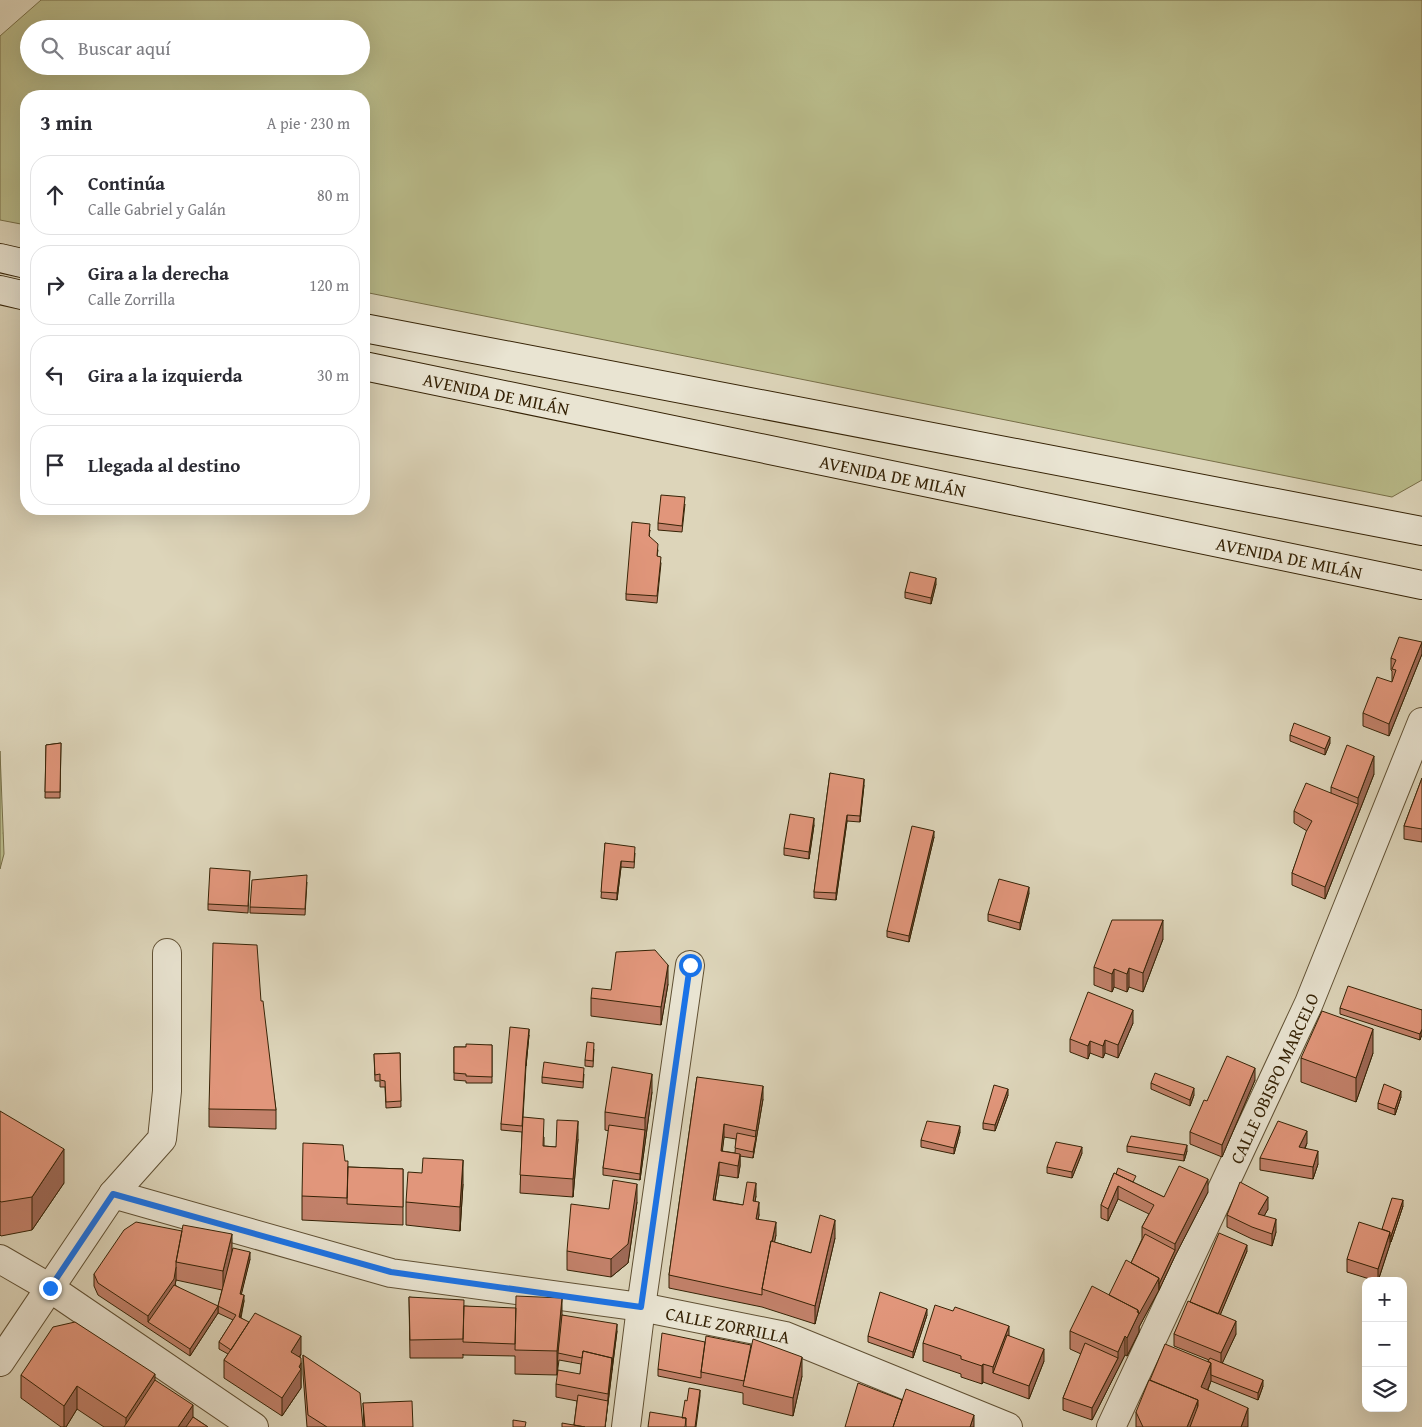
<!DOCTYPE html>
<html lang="es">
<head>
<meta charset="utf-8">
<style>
  body { margin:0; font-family:"Gentium Book Plus",serif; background:#f2f2f3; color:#2b2b33 }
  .controls { position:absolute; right:15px; bottom:15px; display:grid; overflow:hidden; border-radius:10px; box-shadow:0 5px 20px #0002 }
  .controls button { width:45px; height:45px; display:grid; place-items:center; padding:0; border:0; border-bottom:1px solid #e1e1e2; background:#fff; color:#2b2b33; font:25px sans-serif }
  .stop { position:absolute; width:15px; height:15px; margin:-11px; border:4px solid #1a73e8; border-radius:50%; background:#fff }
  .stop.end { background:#1a73e8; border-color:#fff; box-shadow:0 1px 5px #0008 }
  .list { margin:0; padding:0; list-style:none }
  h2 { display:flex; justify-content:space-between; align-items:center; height:65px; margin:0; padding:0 20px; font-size:21px }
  h2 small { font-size:16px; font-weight:400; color:#7c7c81 }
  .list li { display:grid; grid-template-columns:32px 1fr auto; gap:15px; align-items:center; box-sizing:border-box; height:80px; margin:0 10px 10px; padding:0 10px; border:1px solid #e1e1e2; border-radius:20px }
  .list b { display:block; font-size:19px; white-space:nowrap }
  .list p { margin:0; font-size:16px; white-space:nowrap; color:#7c7c81 }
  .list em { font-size:16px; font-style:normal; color:#7c7c81 }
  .icon { flex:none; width:28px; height:28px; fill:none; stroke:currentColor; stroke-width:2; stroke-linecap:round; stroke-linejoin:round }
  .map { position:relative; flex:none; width:1422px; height:1427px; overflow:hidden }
  .search { position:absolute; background:#fff; box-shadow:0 5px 20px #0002; left:20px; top:20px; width:350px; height:55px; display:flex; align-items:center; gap:12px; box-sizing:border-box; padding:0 18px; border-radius:28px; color:#7c7c81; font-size:19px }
  .panel { position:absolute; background:#fff; box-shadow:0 5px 20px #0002; left:20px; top:90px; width:350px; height:425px; border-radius:20px }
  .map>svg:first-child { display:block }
</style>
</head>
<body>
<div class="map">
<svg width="1422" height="1427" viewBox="0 0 1422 1427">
  <defs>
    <pattern id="forest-firs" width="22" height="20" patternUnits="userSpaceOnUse" patternTransform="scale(1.25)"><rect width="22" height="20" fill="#b9bb8a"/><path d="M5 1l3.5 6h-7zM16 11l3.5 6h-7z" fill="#a0a076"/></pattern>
  </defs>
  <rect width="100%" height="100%" fill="#ddd5ba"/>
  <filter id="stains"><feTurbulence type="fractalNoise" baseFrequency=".004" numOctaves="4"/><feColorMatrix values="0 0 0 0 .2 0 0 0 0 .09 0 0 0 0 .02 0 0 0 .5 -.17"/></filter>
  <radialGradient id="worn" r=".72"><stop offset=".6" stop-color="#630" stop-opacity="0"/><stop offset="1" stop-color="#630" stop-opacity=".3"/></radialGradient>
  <!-- green -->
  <path fill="#b9bb8a" stroke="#786f48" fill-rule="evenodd" d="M41,0H1422V480L1392,497L364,292V96H26V225L0,220V36ZM29,29H361V66H29Z"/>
  <!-- forest -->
  <path fill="url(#forest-firs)" stroke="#786f48" d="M0,751L4,854L0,869Z"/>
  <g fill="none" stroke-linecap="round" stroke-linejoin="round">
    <defs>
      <g id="street">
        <path id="s1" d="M113,1194L391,1273L641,1307L785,1336L1008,1427"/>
        <path d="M0,1259L50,1288L254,1427"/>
        <path d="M0,1362L113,1194L162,1139L167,1091V953"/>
        <path d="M626,1427L641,1307L690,965"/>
        <path id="s2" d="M1111,1427L1309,1003L1422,722"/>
      </g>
      <g id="secondary">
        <path d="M0,258L26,264"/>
        <path d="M0,290L26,296"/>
        <path d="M364,328L1422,531"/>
        <path id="s3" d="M364,366L1422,585"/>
      </g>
    </defs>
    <!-- street casing -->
    <use href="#street" stroke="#605033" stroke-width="30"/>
    <!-- secondary casing -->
    <use href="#secondary" stroke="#362306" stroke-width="30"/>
    <!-- street -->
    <use href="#street" stroke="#e9e4d2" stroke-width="28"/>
    <!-- secondary -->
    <use href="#secondary" stroke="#e9e4d2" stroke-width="28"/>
  </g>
  <!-- wall -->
  <path fill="#c2816a" stroke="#362306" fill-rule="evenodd" d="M685,504L682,532L658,530V523Z
    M650,530L649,537L658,550L657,556L661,563L657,603L626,600V594Z
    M936,584L931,604L905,598V592Z
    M1422,654L1389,736L1363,726V713L1392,682V671L1391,670V658Z
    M1290,735L1330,743L1325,755L1290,741Z
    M61,743L60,798H45L46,745Z
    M830,773L864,785L860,822L847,821L836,900L814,898V892Z
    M1374,774L1325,899L1292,885V873L1307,831L1294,823V811L1331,793V787Z
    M1422,778V842L1404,839V826Z
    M814,825L809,859L784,855V848Z
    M934,837L909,942L887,937V931Z
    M605,843L635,853L634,868L621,867L617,900L601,898Z
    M250,871L248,913L208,910V904Z
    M307,882L305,915L250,913V907Z
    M1029,893L1020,930L988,921V914Z
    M1163,939L1143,992L1129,987L1127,992L1114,987L1112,992L1094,985V967Z
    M668,984L661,1025L591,1016V998L611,990Z
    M261,1001L276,1110V1129L209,1127V1109Z
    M1340,1008L1422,1010L1420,1040L1340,1014Z
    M1133,1023L1118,1058L1105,1053L1103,1058L1090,1053L1088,1059L1070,1052V1039Z
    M529,1035L526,1066L523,1117L544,1137V1146L556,1147L578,1139L573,1197L520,1193L522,1132L501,1130V1124Z
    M492,1045V1083H466V1081L454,1080V1047H466Z
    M594,1049L593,1067L585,1066V1060Z
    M400,1053L401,1107L386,1108L385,1087H380V1081H375L374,1054Z
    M1373,1053L1356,1102L1301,1082V1058Z
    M584,1074L583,1088L542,1083V1077Z
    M697,1077L763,1099L753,1158L740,1156V1166L738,1178L719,1175L715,1200L743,1205L756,1196L755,1201L759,1215L758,1219L776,1235L774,1242L811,1253L835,1238L815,1324L762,1307L669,1288V1275ZM724,1137L736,1139L735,1153L722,1151Z
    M1255,1080L1222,1157L1190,1144V1132L1207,1101Z
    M1151,1083L1194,1095L1190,1106L1151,1089Z
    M652,1092L640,1180L603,1175V1168L609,1131L605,1130V1112Z
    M1008,1095L995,1131L983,1129V1123Z
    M1401,1097L1395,1115L1378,1109V1103Z
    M0,1111L64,1183L32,1230L1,1236L0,1235Z
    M960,1132L954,1154L921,1147V1140Z
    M1307,1143L1305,1149L1318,1164L1313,1179L1260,1170V1158Z
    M1127,1146L1187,1151L1184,1161L1127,1152Z
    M1082,1153L1072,1178L1047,1173V1167Z
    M345,1161L348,1167L403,1169V1225L302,1220V1196Z
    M1114,1173L1164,1197L1208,1192L1175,1256L1159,1290L1139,1327V1332L1127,1356L1125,1355L1092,1420L1063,1410V1398L1081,1354L1070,1349V1331L1109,1295L1131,1263L1142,1239V1227L1149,1214L1118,1199L1108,1221L1101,1218V1205Z
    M463,1184L460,1231L406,1225V1202Z
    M637,1202L628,1263L611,1277L567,1270V1251L609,1209Z
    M1403,1206L1391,1242H1390V1244L1378,1281H1376L1347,1272V1259L1382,1229Z
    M1268,1209L1264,1216L1276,1232L1272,1246L1252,1239L1227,1227V1215Z
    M232,1250L250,1259L241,1294L244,1301L241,1318L301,1354L300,1357L301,1363V1388L282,1416L224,1378V1360L228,1354L219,1349V1342L233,1320L218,1313V1306L222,1290L176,1280L175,1285L218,1313L190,1356L98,1295L94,1286V1274Z
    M1247,1251L1220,1315L1236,1334L1222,1363L1263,1386L1258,1400L1211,1381L1208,1390L1248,1427H1136V1412L1208,1361L1209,1360L1174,1346V1334L1190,1302Z
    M409,1297L464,1306L562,1315L617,1331L605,1427H562L574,1425L577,1401L556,1397V1384L580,1374L581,1364L559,1360L557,1375L515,1374V1356L463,1355V1354V1358H410Z
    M927,1315L913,1358L868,1342V1336Z
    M1009,1336L1044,1361L1029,1399L983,1382L982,1384L961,1377V1374L923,1361V1343Z
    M303,1355L363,1427H307L303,1374Z
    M658,1369L802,1376L793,1416L743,1404V1393L658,1376Z
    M21,1375L155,1380L193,1417L208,1427H104L77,1409L66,1427H61L21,1398Z
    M363,1403L413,1427H364Z"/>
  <!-- shaded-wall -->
  <path fill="#9e6956" stroke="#362306" d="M936,578V584L931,604V598Z
    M1422,642V654L1389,736V724Z
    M1330,737V743L1325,755V749Z
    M1374,756V774L1325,899V887L1358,804V798Z
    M864,779V785L860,822V816Z
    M847,815V821L836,900V893Z
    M814,818V825L809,859V852Z
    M934,831V837L909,942V936Z
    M621,861V867L617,900V893Z
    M1029,887V893L1020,930V923Z
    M1163,920V939L1143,992V973Z
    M668,965V984L661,1025V1007Z
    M1129,968V987L1127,992V974Z
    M1114,969V987L1112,992V974Z
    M1133,1010V1023L1118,1058V1045Z
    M529,1029V1035L526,1066V1059Z
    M1373,1029V1053L1356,1102V1078Z
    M1422,1029V1035L1420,1040V1034Z
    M1105,1040V1053L1103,1058V1046Z
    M1090,1041V1053L1088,1059V1046Z
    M1255,1068V1080L1222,1157V1145Z
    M652,1074V1092L640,1180V1174L645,1130V1118Z
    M763,1086V1099L753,1158L756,1131Z
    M1194,1088V1095L1190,1106V1100Z
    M1008,1089V1095L995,1131V1125Z
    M1401,1091V1097L1395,1115V1109Z
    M578,1121V1139L573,1197V1179Z
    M724,1124V1137L721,1163V1151Z
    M960,1126V1132L954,1154V1148Z
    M1307,1131V1143L1299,1160V1147Z
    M1187,1145V1151L1184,1161V1155Z
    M1082,1147V1153L1072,1178V1172Z
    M64,1149V1183L32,1230V1197Z
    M1318,1151V1164L1313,1179V1167Z
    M740,1154V1166L738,1178V1166Z
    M463,1160V1184L460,1231V1207Z
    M719,1162V1175L713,1213V1200Z
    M1208,1179V1192L1175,1256L1159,1290V1284L1175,1250V1244Z
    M756,1183V1196L753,1213V1201Z
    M637,1184V1202L628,1263L611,1277V1259Z
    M1118,1186V1199L1108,1221V1209Z
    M1268,1197V1209L1258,1227V1214Z
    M1403,1200V1206L1391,1242V1236Z
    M759,1202V1215L756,1231V1219Z
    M1276,1219V1232L1272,1246V1234Z
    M835,1220V1238L815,1324V1306Z
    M776,1222V1235L765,1290L763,1289Z
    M1390,1232V1244L1378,1281V1269Z
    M232,1234V1252L223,1290V1271Z
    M1247,1245V1251L1216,1325V1319Z
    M250,1252V1259L240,1300V1294Z
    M176,1267V1280L174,1291L148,1322V1316Z
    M1159,1278V1290L1139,1327V1332L1127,1356V1338L1139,1313Z
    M244,1295V1301L239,1323V1317Z
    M562,1298V1322L558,1353L557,1375V1351Z
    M218,1306V1313L190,1356V1349Z
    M927,1309V1315L913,1358V1352Z
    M1236,1321V1334L1221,1366V1353Z
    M617,1324V1331L612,1370V1364Z
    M1009,1326V1344L993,1373V1367Z
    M301,1336V1354L291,1370V1352Z
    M1125,1336V1355L1092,1420V1408L1118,1358V1352Z
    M1044,1349V1361L1029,1399V1386Z
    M802,1357V1376L793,1416V1398Z
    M612,1358V1370L605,1427Z
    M301,1363V1388L282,1416V1398Z
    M1211,1363V1381L1201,1406V1387Z
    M983,1364V1382L982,1384V1366Z
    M155,1374V1398L126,1427V1418Z
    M1263,1380V1386L1258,1400V1393Z
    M77,1386V1409L66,1427H64V1406Z
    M700,1390V1396L696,1427H695Z
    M1198,1400L1197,1427H1187Z
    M193,1405V1423L190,1427H178Z
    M1248,1408V1427H1241Z
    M974,1415V1427H970Z"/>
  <!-- building -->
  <path fill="#e1967b" stroke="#362306" d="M661,495L685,497L682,526L658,523Z
    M632,522L650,524L649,536L658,544L657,556L661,557L657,596L626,594Z
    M910,572L936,578L931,598L905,592Z
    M1399,637L1422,642L1389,724L1363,713L1377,677L1392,682L1396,670L1392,669L1396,660L1391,658Z
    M1294,723L1330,737L1325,749L1290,735Z
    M61,743L60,792H45L46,745Z
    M1347,745L1374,756L1358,798L1331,787Z
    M830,773L864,779L860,816L847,815L836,893L814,892Z
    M1422,778V829L1404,826Z
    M1306,783L1358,804L1325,887L1292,873L1306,832L1312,821L1294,811Z
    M790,814L814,818L809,852L784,848Z
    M912,826L934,831L909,936L887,931Z
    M605,843L635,847L634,862L621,861L617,893L601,892Z
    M210,868L250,871L248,906L208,904Z
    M307,875L305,909L250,907L252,880Z
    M999,879L1029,887L1020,923L988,914Z
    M1112,920H1163L1143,973L1129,968L1127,974L1114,969L1112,974L1094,967Z
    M213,943L257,945L261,1001H263L276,1110L209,1109Z
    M655,950L668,965L661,1007L591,998L592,988L611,990L616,952Z
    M1348,986L1422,1010V1029L1420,1034L1340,1008Z
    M1088,992L1133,1010L1118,1045L1105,1040L1103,1046L1090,1041L1088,1046L1070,1039Z
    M1322,1011L1373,1029L1356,1078L1301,1058Z
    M510,1027L529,1029L526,1059L522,1126L501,1124Z
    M587,1042L594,1043L593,1061L585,1060Z
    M466,1044L492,1045V1077L466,1076V1074L454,1073V1047H466Z
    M400,1053L401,1101L386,1102L385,1081L380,1080V1074L375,1075L374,1054Z
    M1227,1056L1255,1068L1222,1145L1190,1132L1204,1100L1207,1101Z
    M544,1062L584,1068L583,1082L542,1077Z
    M612,1067L652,1074L645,1118L605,1112Z
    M1155,1073L1194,1088L1190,1100L1151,1083Z
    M697,1077L763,1086L756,1131L724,1124L721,1151L740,1154L738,1166L719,1162L713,1200L743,1205L747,1182L756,1183L753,1201L759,1202L756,1219L776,1222L772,1241H771L762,1289V1295L669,1275Z
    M1384,1084L1401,1091L1395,1109L1378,1103Z
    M994,1085L1008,1089L995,1125L983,1123Z
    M0,1111L64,1149L32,1197L1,1202L0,1201Z
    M523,1117L544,1119L543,1146L556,1147L557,1120L578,1121L573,1179L520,1175Z
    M927,1121L960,1126L954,1148L921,1140Z
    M1278,1121L1307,1131L1299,1147L1318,1151L1313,1167L1260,1158Z
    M609,1125L645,1130L640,1174L603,1168Z
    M737,1133L756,1137L753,1152L735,1148Z
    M1131,1136L1187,1145L1184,1155L1127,1146Z
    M1056,1142L1082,1147L1072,1172L1047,1167Z
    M303,1143L343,1145L345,1161H348L347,1198L302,1196Z
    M423,1158L463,1160L460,1207L406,1202L408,1172L422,1173Z
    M1179,1166L1208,1179L1175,1244L1142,1227L1154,1205L1118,1186L1108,1209L1101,1205L1114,1173L1164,1197Z
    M348,1167L403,1169V1207L347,1204Z
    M1118,1168L1136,1176L1133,1182L1116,1174Z
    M613,1180L637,1184L628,1244L611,1259L567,1251L571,1204L609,1209Z
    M1240,1182L1268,1197L1258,1214L1276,1219L1272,1234L1252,1227L1227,1215Z
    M1392,1198L1403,1200L1391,1236H1390V1232L1382,1229Z
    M820,1215L835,1220L815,1306L762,1289L771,1241L811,1253Z
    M136,1222L182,1231L176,1262V1267L174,1279L148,1316L98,1283L94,1274L124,1230Z
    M1359,1222L1390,1232L1378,1269L1347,1259Z
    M183,1225L232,1234L223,1271L176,1262Z
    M1219,1233L1247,1245L1218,1314L1190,1302Z
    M1145,1234L1175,1250L1159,1284V1278L1131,1263Z
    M233,1248L250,1252L240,1294L244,1295L239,1317L249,1322L231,1350L219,1342L236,1315L218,1306Z
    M1126,1260L1159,1278L1139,1314L1138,1310L1109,1295Z
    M174,1285L218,1306L190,1349L148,1322Z
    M1092,1286L1138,1310L1137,1312L1139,1313L1127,1338L1125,1336L1118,1352L1070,1331Z
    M880,1292L927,1309L913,1352L868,1336Z
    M516,1296L562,1298L557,1351L515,1350Z
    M409,1297L464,1300L463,1339L410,1340Z
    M1188,1301L1236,1321L1221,1353L1174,1334Z
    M935,1305L953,1311L955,1307L1009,1326L993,1367L983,1364L982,1366L961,1359V1356L923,1343Z
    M464,1306L516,1308L515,1344L463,1342Z
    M255,1313L301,1336L291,1352L301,1358V1363L299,1367L301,1369L282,1398L224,1360Z
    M562,1315L617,1324L612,1364V1358L583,1351L582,1358L558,1353Z
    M75,1322L155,1374L126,1418L77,1386L64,1406L21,1375L53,1327Z
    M662,1333L705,1342L701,1372V1378L658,1369Z
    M1007,1335L1044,1349L1029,1386L993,1373Z
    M706,1336L751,1345L744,1381L701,1372Z
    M753,1339L802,1357L793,1398L743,1386Z
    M1085,1343L1118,1358L1092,1408L1063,1398Z
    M1165,1344L1211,1363L1201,1387L1248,1408L1241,1427H1190L1198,1406V1400L1150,1380Z
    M583,1351L612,1358L608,1394L556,1384L558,1370L580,1374Z
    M303,1355L360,1393L363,1427H327L308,1415Z
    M1210,1358L1263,1380L1258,1393L1211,1375V1363L1208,1361Z
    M155,1380L193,1405L178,1427H124Z
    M1149,1380L1198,1400L1187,1427H1143L1136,1412Z
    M858,1383L902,1400L893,1427H845Z
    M689,1388L700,1390L695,1427H686V1418H682L685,1400L687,1401Z
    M906,1389L974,1415L970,1427H893Z
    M578,1395L608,1401L605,1427H585L574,1425Z
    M412,1401L413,1427H365L363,1403Z
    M650,1412L686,1418L685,1427H648Z
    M193,1417L208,1427H186Z
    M513,1420L526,1422L525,1427H513Z
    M562,1423L585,1427H562Z"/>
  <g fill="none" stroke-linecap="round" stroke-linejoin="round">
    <!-- route -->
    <path stroke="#1a73e8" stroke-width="6" d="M50,1288L113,1194L391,1272L641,1307L690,965"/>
  </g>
  <g text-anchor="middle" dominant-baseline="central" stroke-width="4" stroke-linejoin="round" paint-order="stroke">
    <!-- street labels -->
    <g font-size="18" fill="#362306" stroke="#e9e4d2">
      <text stroke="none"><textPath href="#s3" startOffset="135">AVENIDA DE MILÁN</textPath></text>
      <text stroke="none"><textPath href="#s3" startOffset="540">AVENIDA DE MILÁN</textPath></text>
      <text stroke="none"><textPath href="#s3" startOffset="945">AVENIDA DE MILÁN</textPath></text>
      <text stroke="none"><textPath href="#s2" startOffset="385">CALLE OBISPO MARCELO</textPath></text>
      <text stroke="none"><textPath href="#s1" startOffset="630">CALLE ZORRILLA</textPath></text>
    </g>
  </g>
  <rect width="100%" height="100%" filter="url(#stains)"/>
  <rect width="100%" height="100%" fill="url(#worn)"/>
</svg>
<div class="controls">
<button>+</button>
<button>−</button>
<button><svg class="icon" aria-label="layers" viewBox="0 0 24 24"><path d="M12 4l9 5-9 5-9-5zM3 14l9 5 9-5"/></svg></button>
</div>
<div class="stop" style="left:690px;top:965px"></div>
<div class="stop end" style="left:50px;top:1288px"></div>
<div class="search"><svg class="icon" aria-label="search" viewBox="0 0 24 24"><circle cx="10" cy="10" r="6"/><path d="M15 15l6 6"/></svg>Buscar aquí</div>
<section class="panel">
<h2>3 min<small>A pie · 230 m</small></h2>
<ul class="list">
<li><svg class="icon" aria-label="ahead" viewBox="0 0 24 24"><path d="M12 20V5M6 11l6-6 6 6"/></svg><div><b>Continúa</b><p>Calle Gabriel y Galán</p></div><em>80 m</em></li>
<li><svg class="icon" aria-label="right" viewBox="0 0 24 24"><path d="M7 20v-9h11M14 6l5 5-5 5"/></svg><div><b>Gira a la derecha</b><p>Calle Zorrilla</p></div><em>120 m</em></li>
<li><svg class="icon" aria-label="left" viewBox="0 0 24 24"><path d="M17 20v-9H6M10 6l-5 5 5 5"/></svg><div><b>Gira a la izquierda</b></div><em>30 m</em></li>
<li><svg class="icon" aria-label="arrive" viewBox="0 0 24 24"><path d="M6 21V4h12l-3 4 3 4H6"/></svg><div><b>Llegada al destino</b></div></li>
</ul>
</section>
</div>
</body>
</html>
